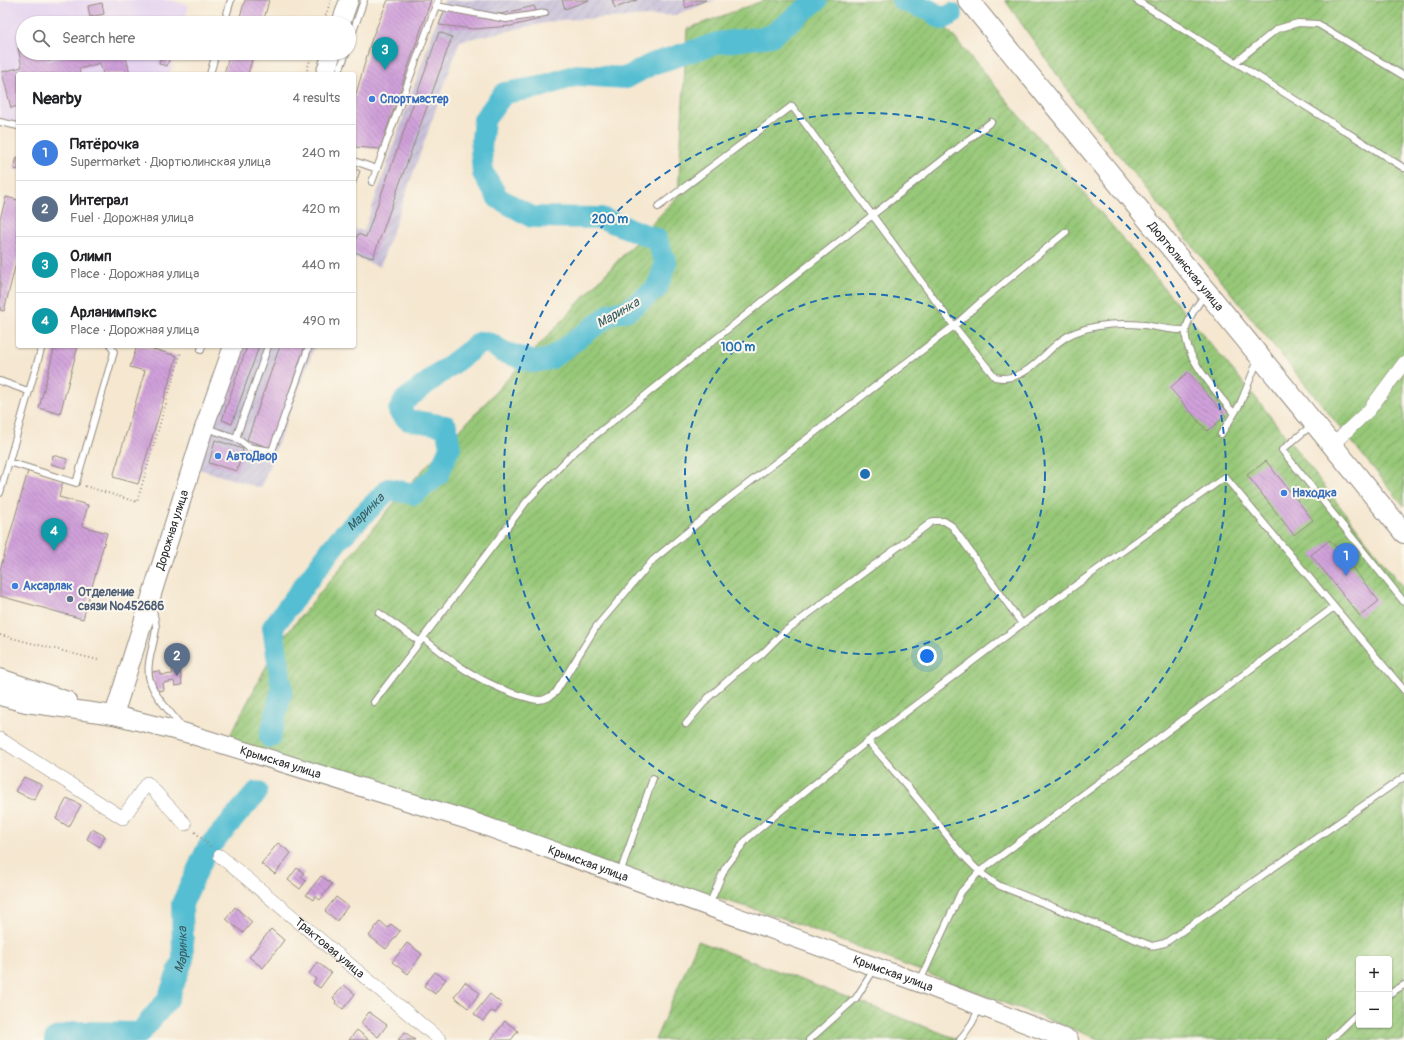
<!DOCTYPE html>
<html lang="en">
<head>
<meta charset="utf-8">
<style>
  body { margin:0; font-family:Pangolin,sans-serif; background:#f2f2f2; color:#202124 }
  .controls { position:absolute; right:12px; bottom:12px; display:grid; overflow:hidden; border-radius:4px; box-shadow:0 1px 3px #0004 }
  .controls button { width:36px; height:36px; display:grid; place-items:center; padding:0; border:0; border-bottom:1px solid #e0e0e0; background:#fff; color:#202124; font:20px sans-serif }
  .you { position:absolute; left:927px; top:656px; width:14px; height:14px; margin:-10px; border:3px solid #fff; border-radius:50%; background:#1a73e8; box-shadow:0 0 0 6px #1a73e833 }
  .badge { display:grid; place-items:center; width:26px; height:26px; border-radius:50%; background:#1f6fb2; color:#fff; font-size:13px; font-weight:700 }
  .pin { position:absolute; translate:-50% -33px; filter:drop-shadow(0 1px 2px #0008) }
  .pin::after { content:''; position:absolute; top:21px; width:14px; height:12px; background:inherit; clip-path:polygon(0 0,100% 0,50% 100%) }
  .list { margin:0; padding:0; list-style:none }
  h2 { display:flex; justify-content:space-between; align-items:center; height:52px; margin:0; padding:0 16px; font-size:17px }
  h2 small { font-size:13px; font-weight:400; color:#757577 }
  .list li { display:grid; grid-template-columns:26px 1fr auto; gap:12px; align-items:center; box-sizing:border-box; height:56px; padding:0 16px; border-top:1px solid #e0e0e0 }
  .list b { display:block; font-size:15px; white-space:nowrap }
  .list p { margin:0; font-size:13px; white-space:nowrap; color:#757577 }
  .list em { font-size:13px; font-style:normal; color:#757577 }
  .icon { flex:none; width:22px; height:22px; fill:none; stroke:currentColor; stroke-width:2; stroke-linecap:round; stroke-linejoin:round }
  .map { position:relative; flex:none; width:1404px; height:1040px; overflow:hidden }
  .search { position:absolute; background:#fff; box-shadow:0 1px 3px #0004; left:16px; top:16px; width:340px; height:44px; display:flex; align-items:center; gap:10px; box-sizing:border-box; padding:0 14px; border-radius:22px; color:#757577; font-size:15px }
  .panel { position:absolute; background:#fff; box-shadow:0 1px 3px #0004; left:16px; top:72px; width:340px; height:276px; border-radius:4px }
  .map>svg:first-child { display:block }
</style>
</head>
<body>
<div class="map">
<svg width="1404" height="1040" viewBox="0 0 1404 1040">
  <defs>
    <pattern id="industrial-furrows" width="10" height="10" patternUnits="userSpaceOnUse"><rect width="10" height="10" fill="#c7c0d8"/><path d="M-1 1l2-2M0 10L10 0M9 11l2-2" fill="none" stroke="#aba5ba"/></pattern>
    <pattern id="garden-furrows" width="10" height="10" patternUnits="userSpaceOnUse"><rect width="10" height="10" fill="#97c878"/><path d="M-1 1l2-2M0 10L10 0M9 11l2-2" fill="none" stroke="#7ba363"/></pattern>
    <pattern id="building-back-hatch" width="6" height="6" patternUnits="userSpaceOnUse"><rect width="6" height="6" fill="#d0a0da"/><path d="M-1 5l2 2M0 0l6 6M5-1l2 2" fill="none" stroke="#a983b1"/></pattern>
  </defs>
  <rect width="100%" height="100%" fill="#fbf7ec"/>
  <filter id="ink" filterUnits="userSpaceOnUse"><feTurbulence type="fractalNoise" baseFrequency=".025" numOctaves="2"/><feDisplacementMap in="SourceGraphic" scale="8" xChannelSelector="R" yChannelSelector="G"/><feConvolveMatrix kernelMatrix="1 2 1 2 8 2 1 2 1" color-interpolation-filters="sRGB"/></filter>
  <filter id="wash" filterUnits="userSpaceOnUse"><feTurbulence type="fractalNoise" baseFrequency=".012" numOctaves="4" result="noise"/><feDisplacementMap in="SourceGraphic" scale="16" xChannelSelector="R" yChannelSelector="G"/><feGaussianBlur stdDeviation="0.9" result="paint"/><feColorMatrix in="noise" values="0 0 0 0 0 0 0 0 0 0 0 0 0 0 0 0 0 1.4 0 .05"/><feComposite in="paint" operator="in"/></filter>
  <g filter="url(#wash)">
    <rect width="100%" height="100%" fill="#f5e7d0"/>
    <!-- built -->
    <path fill="#e5d3f0" d="M2,0H168L189,5L184,23H23V53H175L170,74H18V123L0,118V6Z"/>
    <!-- industrial -->
    <path fill="url(#industrial-furrows)" d="M444,0H716L675,15L560,20L460,41L380,267L354,257V229L364,231Z
      M240,346H315L261,488L198,469Z"/>
    <!-- garden -->
    <path fill="url(#garden-furrows)" stroke="#617a52" fill-rule="evenodd" d="M765,0H923L1256,398L1404,589V1040H1101L782,918L225,745L278,644L407,487L678,196L687,29ZM1359,959H1389V1025H1359Z
      M1005,0H1404V506L1079,106Z
      M698,941L960,1040H655Z"/>
    <g fill="none" stroke-linecap="round" stroke-linejoin="round">
      <!-- river -->
      <g stroke="#55bed2" stroke-width="22">
        <path d="M902,0L929,10L943,19L952,14"/>
        <path id="s1" d="M270,737L282,689L273,627L339,539L389,489L414,494L438,475L450,447L446,426L408,420L399,411L405,400L481,342L491,344L503,352L534,362L550,359L611,314L628,310L657,288L666,263L656,239L601,218L532,217L498,198L483,173L481,148L484,120L504,93L540,87L577,75L626,78L652,64L718,43L771,36L817,0"/>
        <path id="s2" d="M55,1040L56,1038L77,1032L140,1033L168,999L183,959L182,904L207,849L257,792"/>
      </g>
    </g>
    <g id="blocks">
      <!-- building -->
      <path fill="url(#building-back-hatch)" d="M245,0H269L263,23H238Z
        M388,0H431L380,149L354,147V101L372,38Z
        M562,0H589L565,9Z
        M612,0H637L615,8Z
        M683,0H706L686,8Z
        M102,3L104,14L90,17L88,6Z
        M534,6L540,19L511,26L474,29L439,25L445,9L501,14Z
        M439,32L452,37L373,258L354,252V244L358,234L366,237Z
        M23,47V53H46L48,61L75,54L74,53H125L130,74H103L100,63L79,69L80,74H18V106L11,108L2,72L22,67L18,48Z
        M162,53H171L167,66L159,64Z
        M230,53H254L248,74H224Z
        M17,157H18V170L14,169Z
        M354,168L360,171L354,188Z
        M6,197L18,200V255L4,311L0,310V219Z
        M55,346H78L60,414L39,408Z
        M137,346H143L177,356L138,484L113,477L145,371L130,367Z
        M247,346H259L232,424L222,420Z
        M280,346H305L270,448L247,440Z
        M1188,372L1226,416L1207,431L1170,388Z
        M215,440L243,449L237,471L209,463Z
        M53,455L67,459L65,468L51,464Z
        M1266,461L1313,520L1294,535L1247,475Z
        M28,471L63,481L59,497L88,505L82,526L107,533L83,619L0,596V570Z
        M1330,540L1379,601L1360,616L1311,555Z
        M180,668L182,685L175,686L174,681L163,683L164,690L155,691L152,672L160,671L161,675L173,674L172,669Z
        M24,777L42,785L34,800L15,791Z
        M67,798L81,805L69,827L56,819Z
        M92,829L105,836L100,847L87,839Z
        M278,843L291,853L275,874L261,864Z
        M297,868L304,873L301,877L306,881L300,889L288,880Z
        M321,876L332,884L320,900L315,896L313,900L306,895Z
        M336,897L348,906L337,921L325,911Z
        M235,907L252,922L243,933L226,919Z
        M380,921L388,928L391,924L400,931L386,949L369,936Z
        M271,929L284,940L263,968L249,957Z
        M407,943L422,954L408,974L392,962Z
        M317,962L331,973L320,988L313,983L316,979L309,974Z
        M435,972L446,979L435,994L424,986Z
        M465,982L480,993L468,1008L454,997Z
        M344,985L355,994L343,1009L335,1003L336,1001L333,998Z
        M490,994L502,1004L495,1013L491,1011L483,1021L474,1014Z
        M369,1012L387,1025L378,1037L361,1023Z
        M505,1021L518,1031L511,1040H491Z
        M357,1030L369,1040H349Z
        M405,1032L415,1040H398Z"/>
    </g>
  </g>
  <g filter="url(#ink)">
    <use href="#blocks" fill-opacity="0" stroke="#90897e" stroke-width="1"/>
    <g fill="none" stroke-linecap="round" stroke-linejoin="round">
      <defs>
        <path id="service" d="M1136,0L1404,168
          M437,6L506,19L545,13
          M224,23L231,0
          M349,43L364,0
          M1236,62L1277,29L1298,23L1318,24L1404,76
          M210,74L216,53
          M338,74L346,53
          M0,122L18,126
          M354,161L377,169
          M372,182L438,0
          M658,207L792,106L954,326L995,377C1030,385 1046,344 1074,333C1095,324 1122,323 1144,325C1158,327 1171,331 1186,330
          M1205,295C1197,305 1188,318 1186,330C1182,356 1219,394 1234,414L1221,434
          M201,350L202,346
          M0,381L28,391
          M1234,414L1240,404L1258,360
          M1312,425L1282,450L1404,602
          M206,428L236,438L268,346
          M236,438L248,447L272,451L309,346
          M9,462L76,483L114,352L111,346
          M0,493L42,346
          M153,610C154,616 156,623 156,628C154,648 143,667 152,686C157,700 174,715 183,729
          M379,613L420,642
          M423,638C453,663 478,681 515,694C523,696 531,700 539,700C546,700 551,696 556,692L596,627L653,560L720,505L954,326L984,299L1066,232
          M374,702L527,501L572,454L763,301L991,122
          M686,724L709,697L736,673L762,654L784,632L933,521H944L952,526L1022,624
          M868,741C886,762 905,783 922,804C947,833 966,867 1000,886L1152,946L1165,943L1404,777
          M620,873L653,778
          M709,905L725,868L747,839L767,822L868,741L1022,624L1225,477L1404,690
          M920,981L961,892L979,872L1334,607
          M1389,994L1404,985
          M809,1040L856,998L875,968
          M960,1040L972,1023L980,1007
          M1330,1040L1359,1012"/>
        <g id="minor">
          <path d="M1332,445L1369,410L1404,363"/>
          <path d="M0,739L123,818L147,783L185,824"/>
          <path id="s3" d="M220,856L440,1040"/>
        </g>
        <g id="secondary">
          <path d="M341,23L349,0"/>
          <path d="M325,74L332,53"/>
          <path d="M0,678L68,701"/>
          <path id="s4" d="M0,696L26,703L114,715L186,733L471,821L920,983L1069,1040"/>
          <path id="s5" d="M114,715L204,428L233,346"/>
        </g>
        <g id="primary">
          <path id="s6" d="M968,0L1404,533"/>
        </g>
      </defs>
      <!-- service casing -->
      <use href="#service" stroke="#90897e" stroke-width="8"/>
      <!-- minor casing -->
      <use href="#minor" stroke="#90897e" stroke-width="14"/>
      <!-- secondary casing -->
      <use href="#secondary" stroke="#90897e" stroke-width="20"/>
      <!-- primary casing -->
      <use href="#primary" stroke="#90897e" stroke-width="22"/>
      <!-- path -->
      <path stroke="#90897e" stroke-width="2" stroke-dasharray="1 3" stroke-linecap="butt" d="M323,23L331,0
        M306,74L312,53
        M85,486L137,502L181,352
        M0,635L98,660
        M195,832L212,848"/>
      <!-- service -->
      <use href="#service" stroke="#fff" stroke-width="6"/>
      <!-- minor -->
      <use href="#minor" stroke="#fff" stroke-width="13"/>
      <!-- secondary -->
      <use href="#secondary" stroke="#fff" stroke-width="18"/>
      <!-- primary -->
      <use href="#primary" stroke="#fff" stroke-width="20"/>
    </g>
  </g>
  <!-- distance rings -->
  <g fill="none" stroke="#1f6fb2" stroke-width="2" stroke-dasharray="7 5">
    <circle cx="865" cy="474" r="180"/>
    <circle cx="865" cy="474" r="361"/>
  </g>
  <!-- markers -->
  <g fill="#3f7fe0" stroke="#fbf7ec" stroke-width="1.5">
    <circle cx="372" cy="99" r="4"/>
    <circle cx="218" cy="456" r="4"/>
    <circle cx="1284" cy="493" r="4"/>
    <circle cx="15" cy="586" r="4"/>
  </g>
  <circle fill="#5c6f8a" stroke="#fbf7ec" stroke-width="1.5" cx="70" cy="599" r="4"/>
  <g text-anchor="middle" dominant-baseline="central" stroke-width="4" stroke-linejoin="round" paint-order="stroke">
    <!-- shop labels -->
    <g font-size="12" font-weight="bold" fill="#366cbe" stroke="#fbf7ec" text-anchor="start">
      <text x="380" y="99">Спортмастер</text>
      <text x="226" y="456">АвтоДвор</text>
      <text x="1292" y="493">Находка</text>
      <text x="23" y="586">Аксарлак</text>
    </g>
    <!-- street labels -->
    <g font-size="12" fill="#2b2b2b" stroke="#fbf7ec">
      <text stroke="none"><textPath href="#s6" startOffset="344">Дюртюлинская улица</textPath></text>
      <text stroke="none"><textPath href="#s5" startOffset="194">Дорожная улица</textPath></text>
      <text stroke="none"><textPath href="#s4" startOffset="289">Крымская улица</textPath></text>
      <text stroke="none"><textPath href="#s4" startOffset="613">Крымская улица</textPath></text>
      <text stroke="none"><textPath href="#s3" startOffset="143">Трактовая улица</textPath></text>
      <text stroke="none"><textPath href="#s4" startOffset="937">Крымская улица</textPath></text>
    </g>
    <!-- service labels -->
    <g font-size="12" font-weight="bold" fill="#4e5e75" stroke="#fbf7ec" text-anchor="start">
      <text x="78" y="592">Отделение<tspan x="78" dy="14">связи №452686</tspan></text>
    </g>
    <!-- water labels -->
    <g font-size="13" font-style="italic" fill="#3a5e65" stroke="#fbf7ec">
      <text transform="translate(618 313) rotate(-30)">Маринка</text>
      <text stroke="none"><textPath href="#s1" startOffset="260">Маринка</textPath></text>
      <text stroke="none"><textPath href="#s2" startOffset="183">Маринка</textPath></text>
    </g>
  </g>
  <circle cx="865" cy="474" r="6" fill="#1f6fb2" stroke="#fbf7ec" stroke-width="2"/>
  <g font-size="12" text-anchor="middle" font-weight="bold" fill="#1f6fb2" stroke="#fbf7ec" stroke-width="4" stroke-linejoin="round" paint-order="stroke">
    <text x="610" y="223">200 m</text>
    <text x="738" y="351">100 m</text>
  </g>
</svg>
<div class="controls">
<button>+</button>
<button>−</button>
</div>
<div class="you"></div>
<div class="pin badge" style="left:1346px;top:576px;background:#3f7fe0">1</div>
<div class="pin badge" style="left:177px;top:676px;background:#5c6f8a">2</div>
<div class="pin badge" style="left:385px;top:70px;background:#0f9aa8">3</div>
<div class="pin badge" style="left:54px;top:551px;background:#0f9aa8">4</div>
<div class="search"><svg class="icon" aria-label="search" viewBox="0 0 24 24"><circle cx="10" cy="10" r="6"/><path d="M15 15l6 6"/></svg>Search here</div>
<section class="panel">
<h2>Nearby<small>4 results</small></h2>
<ul class="list">
<li><span class="badge" style="background:#3f7fe0">1</span><div><b>Пятёрочка</b><p>Supermarket · Дюртюлинская улица</p></div><em>240 m</em></li>
<li><span class="badge" style="background:#5c6f8a">2</span><div><b>Интеграл</b><p>Fuel · Дорожная улица</p></div><em>420 m</em></li>
<li><span class="badge" style="background:#0f9aa8">3</span><div><b>Олимп</b><p>Place · Дорожная улица</p></div><em>440 m</em></li>
<li><span class="badge" style="background:#0f9aa8">4</span><div><b>Арланимпэкс</b><p>Place · Дорожная улица</p></div><em>490 m</em></li>
</ul>
</section>
</div>
</body>
</html>
